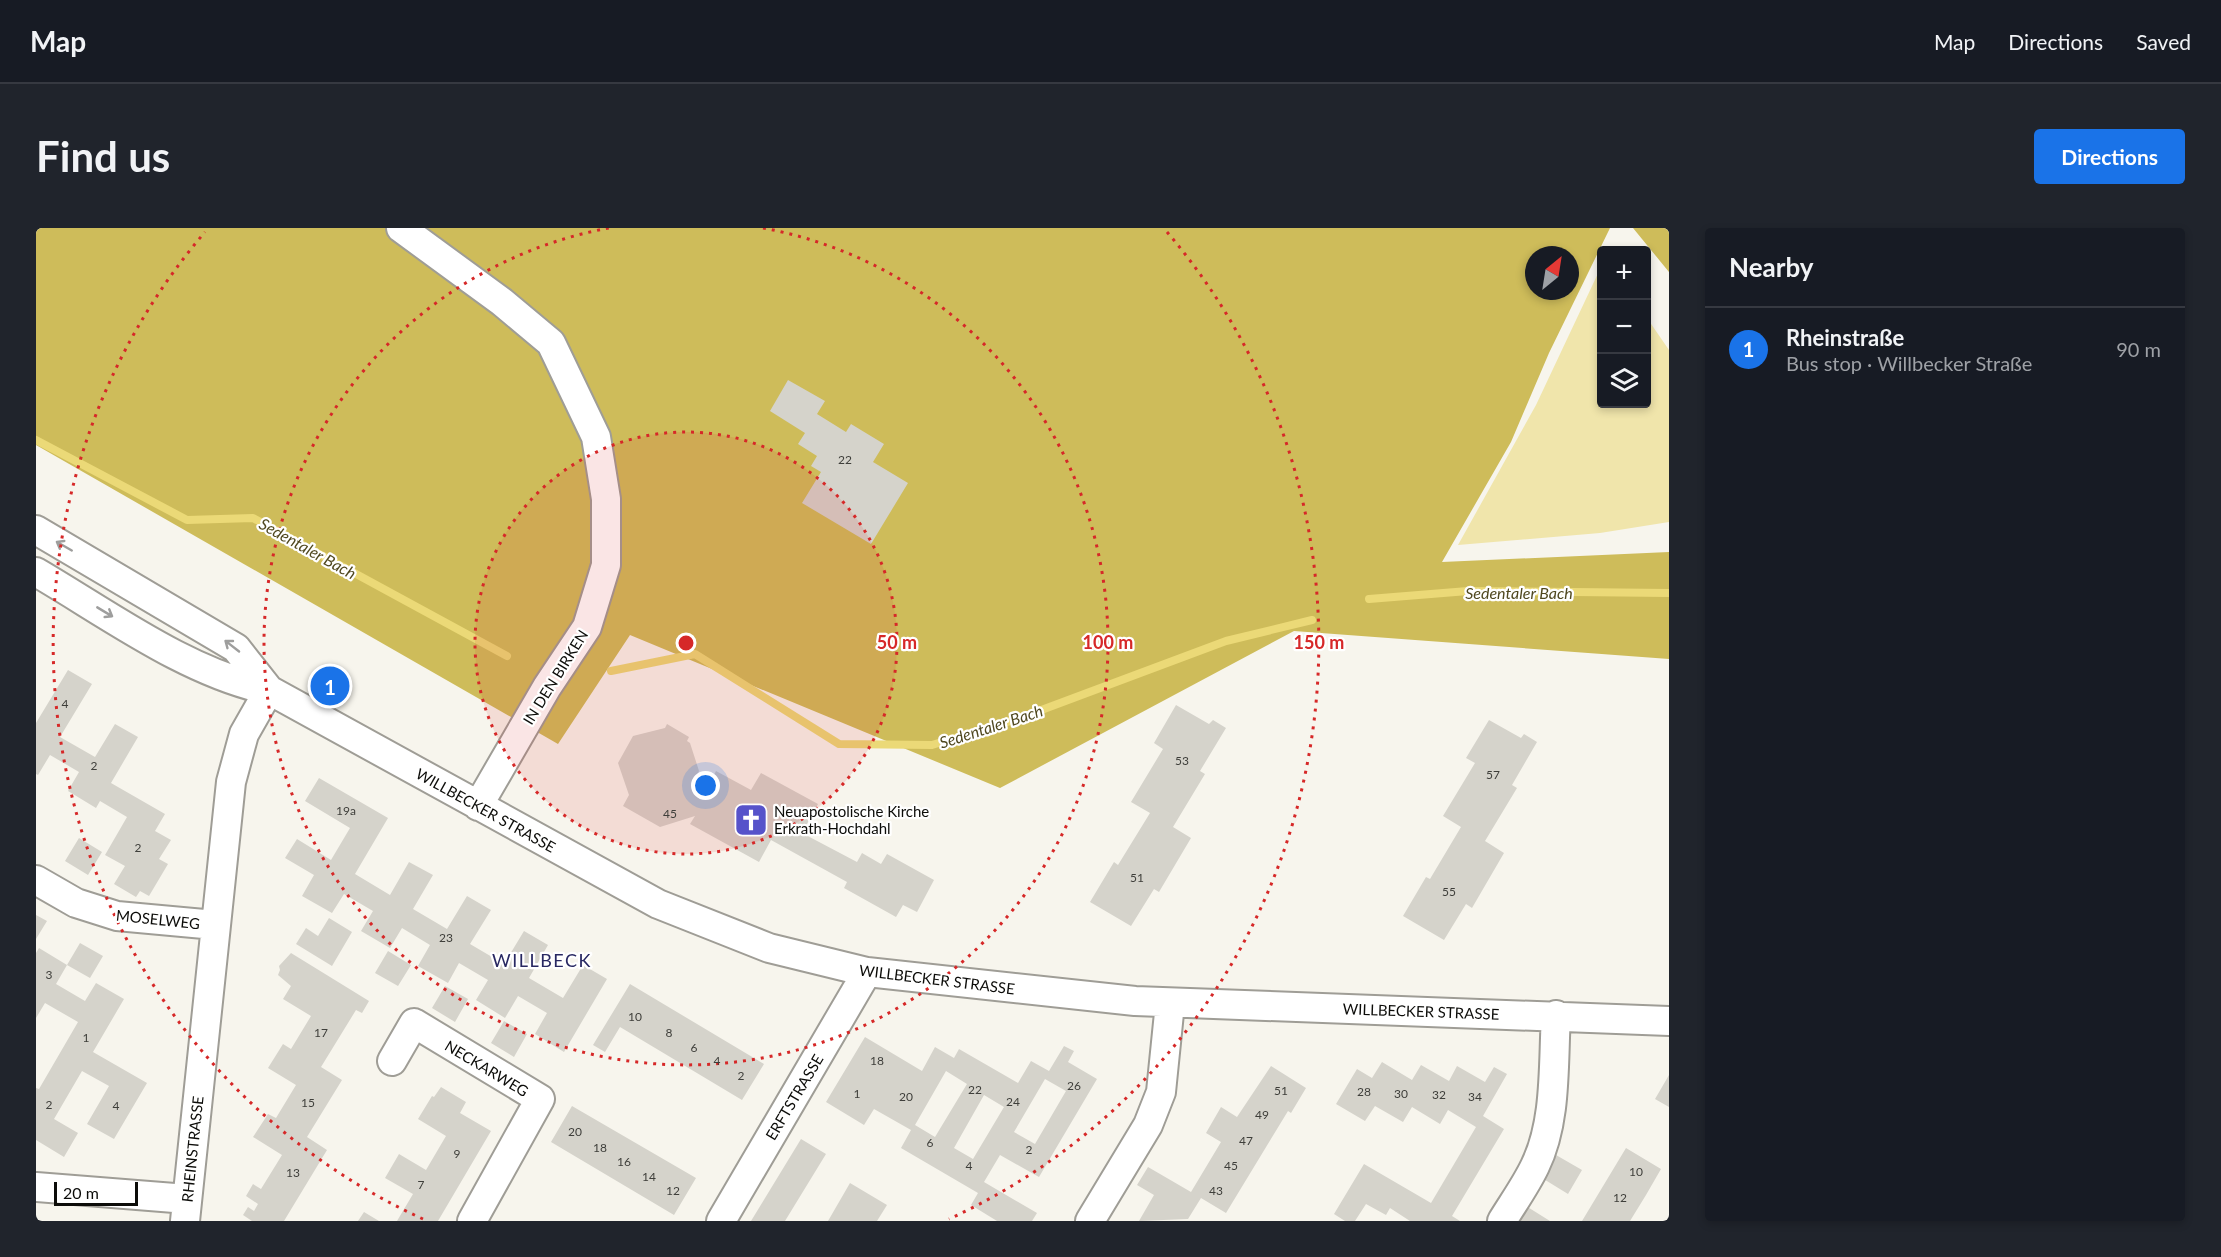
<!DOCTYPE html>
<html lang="en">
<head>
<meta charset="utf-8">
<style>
  body { margin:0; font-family:Lato,sans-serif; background:#20242c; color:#f1f3f6 }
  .controls { position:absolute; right:18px; top:18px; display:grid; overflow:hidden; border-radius:6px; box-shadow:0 3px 9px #0003 }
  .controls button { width:54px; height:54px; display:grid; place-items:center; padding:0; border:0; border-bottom:2px solid #363941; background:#171b24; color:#f1f3f6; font:30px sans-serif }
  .compass { position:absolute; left:1489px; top:18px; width:54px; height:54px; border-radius:50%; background:#171b24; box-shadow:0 3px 9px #0003; rotate:30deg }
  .scale { position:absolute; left:18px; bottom:15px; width:84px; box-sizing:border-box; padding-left:6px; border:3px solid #0c0c09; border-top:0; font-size:16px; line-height:21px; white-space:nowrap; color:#0c0c09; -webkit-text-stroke:4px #fff; paint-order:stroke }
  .you { position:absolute; left:670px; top:558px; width:21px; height:21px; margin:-15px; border:4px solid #fff; border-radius:50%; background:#1a73e8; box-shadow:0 0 0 9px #1a73e833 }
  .badge { display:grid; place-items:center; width:39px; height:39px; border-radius:50%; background:#1a73e8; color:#fff; font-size:20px; font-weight:700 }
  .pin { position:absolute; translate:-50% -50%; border:3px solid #fff; box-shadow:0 2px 6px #0006 }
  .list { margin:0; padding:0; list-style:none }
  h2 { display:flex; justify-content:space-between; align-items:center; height:78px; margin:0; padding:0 24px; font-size:26px }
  h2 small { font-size:20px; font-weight:400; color:#9ea1a6 }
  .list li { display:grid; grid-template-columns:39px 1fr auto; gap:18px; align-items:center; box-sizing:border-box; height:84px; padding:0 24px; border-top:2px solid #363941 }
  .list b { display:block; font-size:22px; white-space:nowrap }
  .list p { margin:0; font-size:20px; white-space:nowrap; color:#9ea1a6 }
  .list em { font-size:20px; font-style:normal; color:#9ea1a6 }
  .icon { flex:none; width:33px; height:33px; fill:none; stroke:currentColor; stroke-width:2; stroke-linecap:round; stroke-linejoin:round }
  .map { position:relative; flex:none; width:1633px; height:993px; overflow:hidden; border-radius:6px }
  header { display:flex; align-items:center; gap:36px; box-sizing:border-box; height:84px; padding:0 30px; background:#171b24; border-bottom:2px solid #363941 }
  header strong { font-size:28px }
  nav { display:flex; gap:33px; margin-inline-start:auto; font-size:21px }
  .intro { display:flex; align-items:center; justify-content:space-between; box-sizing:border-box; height:144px; padding:0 36px }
  h1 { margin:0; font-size:42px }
  .button { padding:15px 27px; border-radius:6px; background:#1a73e8; color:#fff; font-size:21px; font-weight:700 }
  main { display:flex; gap:36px; padding:0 36px }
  aside { flex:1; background:#171b24; border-radius:6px; box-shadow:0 3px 9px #0003 }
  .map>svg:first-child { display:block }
</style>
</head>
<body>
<header>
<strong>Map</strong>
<nav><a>Map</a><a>Directions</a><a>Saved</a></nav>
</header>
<div class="intro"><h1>Find us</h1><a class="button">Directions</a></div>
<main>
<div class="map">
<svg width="1633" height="993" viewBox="0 0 1633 993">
  <rect width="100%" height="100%" fill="#f7f5ed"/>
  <!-- green -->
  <path fill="#f0e5ab" d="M1565,39L1566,176H1610L1611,90L1633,122V294L1564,305L1422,317L1500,177Z"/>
  <!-- forest -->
  <path fill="#cebc5a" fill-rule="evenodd" d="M0,0H1574L1513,125L1475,214L1406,334L1633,324V431L1258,403L964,560L594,407L522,516L0,217ZM1498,27H1534V63H1498Z
    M1597,0H1633V44Z"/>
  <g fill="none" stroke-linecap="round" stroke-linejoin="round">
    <!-- stream -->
    <path stroke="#ebd977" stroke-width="8" d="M0,212L151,292L217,290L471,428
      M1333,371L1432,363L1633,365
      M575,443L659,426L803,516L896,517L984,490L1190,413L1276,392"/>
  </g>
  <!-- building -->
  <path fill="#d5d3cb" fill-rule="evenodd" d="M752,152L789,173L781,186L810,204L815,196L848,216L837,234L872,255L835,316L766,275L785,244L775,238L781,228L762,216L769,205L734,183Z
    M32,442L56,456L24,509L59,529L79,496L102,509L75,555L129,586L119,603L135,612L123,631L132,636L113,668L104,663L100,669L78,656L89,638L69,627L91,589L64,573L60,580L32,563L43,544L14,527L2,547L0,546V495Z
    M1140,477L1173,496L1177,492L1190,500L1164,543L1169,546L1137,599L1155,610L1123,664L1118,661L1095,698L1054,674L1078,634L1082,637L1114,585L1095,574L1127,521L1118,515Z
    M1453,492L1485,510L1488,506L1501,514L1476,557L1481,560L1449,613L1468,625L1436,680L1430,676L1408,712L1367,688L1390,649L1394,651L1425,599L1407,588L1439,535L1430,530Z
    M631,496L653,509L651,513L654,515L663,543L661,547L674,555L680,543L715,562L725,545L782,576L766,605L821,634L826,625L845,636L851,626L898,652L881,684L867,677L860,689L808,660L811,654L735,612L723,634L654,596L659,588L624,599L587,578L593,567L582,535L597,508L629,500Z
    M283,550L352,590L319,646L354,667L373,634L397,647L377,681L411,701L431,668L455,682L434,716L468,736L488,703L512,717L493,750L527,770L547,737L571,751L528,824L499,806L511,785L482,768L469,790L440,772L452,752L423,735L412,755L382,738L394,717L366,700L354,720L325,703L337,683L308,666L296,685L266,668L278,647L249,630L261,611L295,632L314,600L269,573Z
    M43,610L66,624L52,647L29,633Z
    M0,687L11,693L0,711Z
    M293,690L316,704L296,738L260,716L270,700L282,708Z
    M44,715L67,728L54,750L31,737L20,756L49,773L60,755L88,771L57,824L111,855L78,911L51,896L73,858L46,843L18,891L42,905L28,929L0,912V860L3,861L42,794L9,775L0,790V725L3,720L31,737Z
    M352,723L375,737L362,758L339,745Z
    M255,725L333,773L326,785L320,782L285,839L306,852L271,909L291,922L248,993H216L207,987L212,979L218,983L222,976L210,968L217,956L225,961L246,927L217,909L232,886L240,890L260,857L232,840L247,816L255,821L275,788L247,771L255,758L242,747L244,742L243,738Z
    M594,756L728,836L706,872L584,799L569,824L557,817Z
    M409,758L432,771L419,794L396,780Z
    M468,793L491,806L478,829L455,815Z
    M829,809L886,843L899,819L918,830L923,821L982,855L995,833L1013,843L1028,818L1038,823L1032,834L1061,851L1003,949L964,927L948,954L1001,985L996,993H961L935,977L942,965L865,920L875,902L838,881L828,897L790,874ZM910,843L931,856L899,909L879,897ZM1009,851L1030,863L999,916L978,904ZM948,867L968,879L937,931L918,920Z
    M1346,834L1376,852L1385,837L1413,853L1421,838L1449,854L1458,839L1471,846L1447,888L1468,901L1416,988L1424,993H1374L1354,980L1350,987L1330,976L1319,993H1309L1298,986L1328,936L1395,975L1440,899L1412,882L1404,896L1376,879L1367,894L1339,878L1329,893L1300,876L1321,841L1336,850Z
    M1235,838L1270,860L1255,885L1252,883L1190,985L1165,970L1152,991L1103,993L1118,967L1101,957L1112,939L1155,964L1185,914L1170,905L1185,879L1201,889Z
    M1633,847V879L1619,871Z
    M405,859L430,874L424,885L455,903L402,993H361L377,966L349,950L363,926L390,942L410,908L382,891L396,868L398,869Z
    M536,878L660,950L638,987L515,914Z
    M765,911L790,926L749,993H715Z
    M1590,920L1625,941L1610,967L1594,993H1546Z
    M1520,927L1546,942L1532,966L1506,950Z
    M814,955L851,977L841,993H792Z
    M1490,978L1514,993H1481Z
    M328,984L343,993H322Z"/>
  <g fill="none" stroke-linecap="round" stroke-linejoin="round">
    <defs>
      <path id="street" d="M365,0L466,74L515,115L560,209L570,271V337L551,399L511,459L442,578
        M0,302L200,420L233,462
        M0,344C72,386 151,445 233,462L622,676L733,720L831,744L1099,773L1633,793
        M0,652L40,675L81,688L179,697
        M356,833L378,795L504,871L436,993
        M0,959L151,971
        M149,993L195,554L208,506L233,462
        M685,993L831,744
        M1054,993L1112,897L1125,864L1134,775
        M1466,993C1477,975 1490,957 1499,938C1521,893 1517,836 1520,787"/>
    </defs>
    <!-- street casing -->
    <use href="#street" stroke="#9f9d96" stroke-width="32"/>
    <!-- street -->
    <use href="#street" stroke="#fff" stroke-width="28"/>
  </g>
  <!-- one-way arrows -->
  <defs><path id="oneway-shaft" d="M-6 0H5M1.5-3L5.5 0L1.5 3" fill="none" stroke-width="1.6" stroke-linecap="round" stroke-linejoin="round" transform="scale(1.5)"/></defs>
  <g stroke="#9e9e9d">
    <use href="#oneway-shaft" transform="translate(28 318) rotate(-150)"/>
    <use href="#oneway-shaft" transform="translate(69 384) rotate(31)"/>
    <use href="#oneway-shaft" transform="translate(196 418) rotate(-142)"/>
  </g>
  <!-- distance rings -->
  <circle cx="650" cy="415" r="211" fill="#d62828" fill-opacity=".12"/>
  <g fill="none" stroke="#d62828" stroke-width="3" stroke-dasharray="3 6">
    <circle cx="650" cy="415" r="211"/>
    <path d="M727 0A422 422 0 1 1 573 0"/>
    <path d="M387 991A633 633 0 0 1 169 4M1131 4A633 633 0 0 1 913 991"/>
  </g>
  <!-- icons -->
  <defs>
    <symbol id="church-square" viewBox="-11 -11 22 22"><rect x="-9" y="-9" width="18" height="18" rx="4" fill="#5653ca" stroke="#fff"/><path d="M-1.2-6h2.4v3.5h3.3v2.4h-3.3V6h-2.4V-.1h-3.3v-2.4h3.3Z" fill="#fff"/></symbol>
  </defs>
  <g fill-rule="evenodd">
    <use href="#church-square" x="696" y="573" width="38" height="38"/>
  </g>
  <g text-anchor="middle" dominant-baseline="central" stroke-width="4.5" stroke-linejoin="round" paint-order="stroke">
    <!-- number labels -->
    <g font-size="12" fill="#3e3e3a">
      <text x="809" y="231">22</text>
      <text x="29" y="475">4</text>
      <text x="1146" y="532">53</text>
      <text x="58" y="537">2</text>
      <text x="1457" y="546">57</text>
      <text x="310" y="582">19a</text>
      <text x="634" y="585">45</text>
      <text x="102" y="619">2</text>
      <text x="1101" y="649">51</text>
      <text x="1413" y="663">55</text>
      <text x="410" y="709">23</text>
      <text x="13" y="746">3</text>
      <text x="599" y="788">10</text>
      <text x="285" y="804">17</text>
      <text x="633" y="804">8</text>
      <text x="50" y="809">1</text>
      <text x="658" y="819">6</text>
      <text x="681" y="832">4</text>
      <text x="841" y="832">18</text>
      <text x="705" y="847">2</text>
      <text x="1038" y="857">26</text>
      <text x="939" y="861">22</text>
      <text x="1245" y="862">51</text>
      <text x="1328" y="863">28</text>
      <text x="821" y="865">1</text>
      <text x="1365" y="865">30</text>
      <text x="1403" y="866">32</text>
      <text x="870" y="868">20</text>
      <text x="1439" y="868">34</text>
      <text x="977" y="873">24</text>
      <text x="272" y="874">15</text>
      <text x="13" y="876">2</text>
      <text x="80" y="877">4</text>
      <text x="1226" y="886">49</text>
      <text x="539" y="903">20</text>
      <text x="1210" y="912">47</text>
      <text x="894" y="914">6</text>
      <text x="564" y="919">18</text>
      <text x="993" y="921">2</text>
      <text x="421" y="925">9</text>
      <text x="588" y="933">16</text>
      <text x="933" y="937">4</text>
      <text x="1195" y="937">45</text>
      <text x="1600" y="943">10</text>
      <text x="257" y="944">13</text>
      <text x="613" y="948">14</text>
      <text x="385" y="956">7</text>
      <text x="637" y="962">12</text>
      <text x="1180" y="962">43</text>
      <text x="1584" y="969">12</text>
    </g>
    <!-- street labels -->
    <g font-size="15" fill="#0c0c09" stroke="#fff">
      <text transform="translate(519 449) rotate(-58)">IN DEN BIRKEN</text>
      <text transform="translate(450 582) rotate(29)">WILLBECKER STRASSE</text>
      <text transform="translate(122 691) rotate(6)">MOSELWEG</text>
      <text transform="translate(901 751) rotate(7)">WILLBECKER STRASSE</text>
      <text transform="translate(1385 783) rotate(2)">WILLBECKER STRASSE</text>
      <text transform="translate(451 840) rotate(31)">NECKARWEG</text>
      <text transform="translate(758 869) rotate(-59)">ERFTSTRASSE</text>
      <text transform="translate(156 921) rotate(-84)">RHEINSTRASSE</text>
    </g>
    <!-- poi labels -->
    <g font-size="15" fill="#0c0c09" stroke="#fff" text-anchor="start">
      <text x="738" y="583">Neuapostolische Kirche<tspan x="738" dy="17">Erkrath-Hochdahl</tspan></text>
    </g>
    <!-- water labels -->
    <g font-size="16" font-style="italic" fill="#50481f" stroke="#fff">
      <text transform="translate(272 320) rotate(29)">Sedentaler Bach</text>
      <text x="1483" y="364">Sedentaler Bach</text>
      <text transform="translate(955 498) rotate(-18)">Sedentaler Bach</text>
    </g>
    <!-- quarter labels -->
    <g font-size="18" letter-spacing="1.5" fill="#282862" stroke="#fff">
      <text x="506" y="732">WILLBECK</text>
    </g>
  </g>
  <circle cx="650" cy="415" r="9" fill="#d62828" stroke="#fff" stroke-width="3"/>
  <g font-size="18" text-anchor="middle" font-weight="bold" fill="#d62828" stroke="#fff" stroke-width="4.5" stroke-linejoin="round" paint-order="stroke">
    <text x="861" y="421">50 m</text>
    <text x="1072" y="421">100 m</text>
    <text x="1283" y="421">150 m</text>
  </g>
</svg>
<div class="controls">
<button>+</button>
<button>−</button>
<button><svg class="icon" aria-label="layers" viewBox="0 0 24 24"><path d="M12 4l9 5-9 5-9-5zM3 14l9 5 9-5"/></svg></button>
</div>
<svg class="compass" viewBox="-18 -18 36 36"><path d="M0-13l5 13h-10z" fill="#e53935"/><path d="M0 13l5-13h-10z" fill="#9ea1a6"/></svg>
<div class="scale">20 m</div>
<div class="you"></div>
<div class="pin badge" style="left:294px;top:458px">1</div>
</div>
<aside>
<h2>Nearby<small></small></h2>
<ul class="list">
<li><span class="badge">1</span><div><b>Rheinstraße</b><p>Bus stop · Willbecker Straße</p></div><em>90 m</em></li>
</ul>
</aside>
</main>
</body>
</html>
